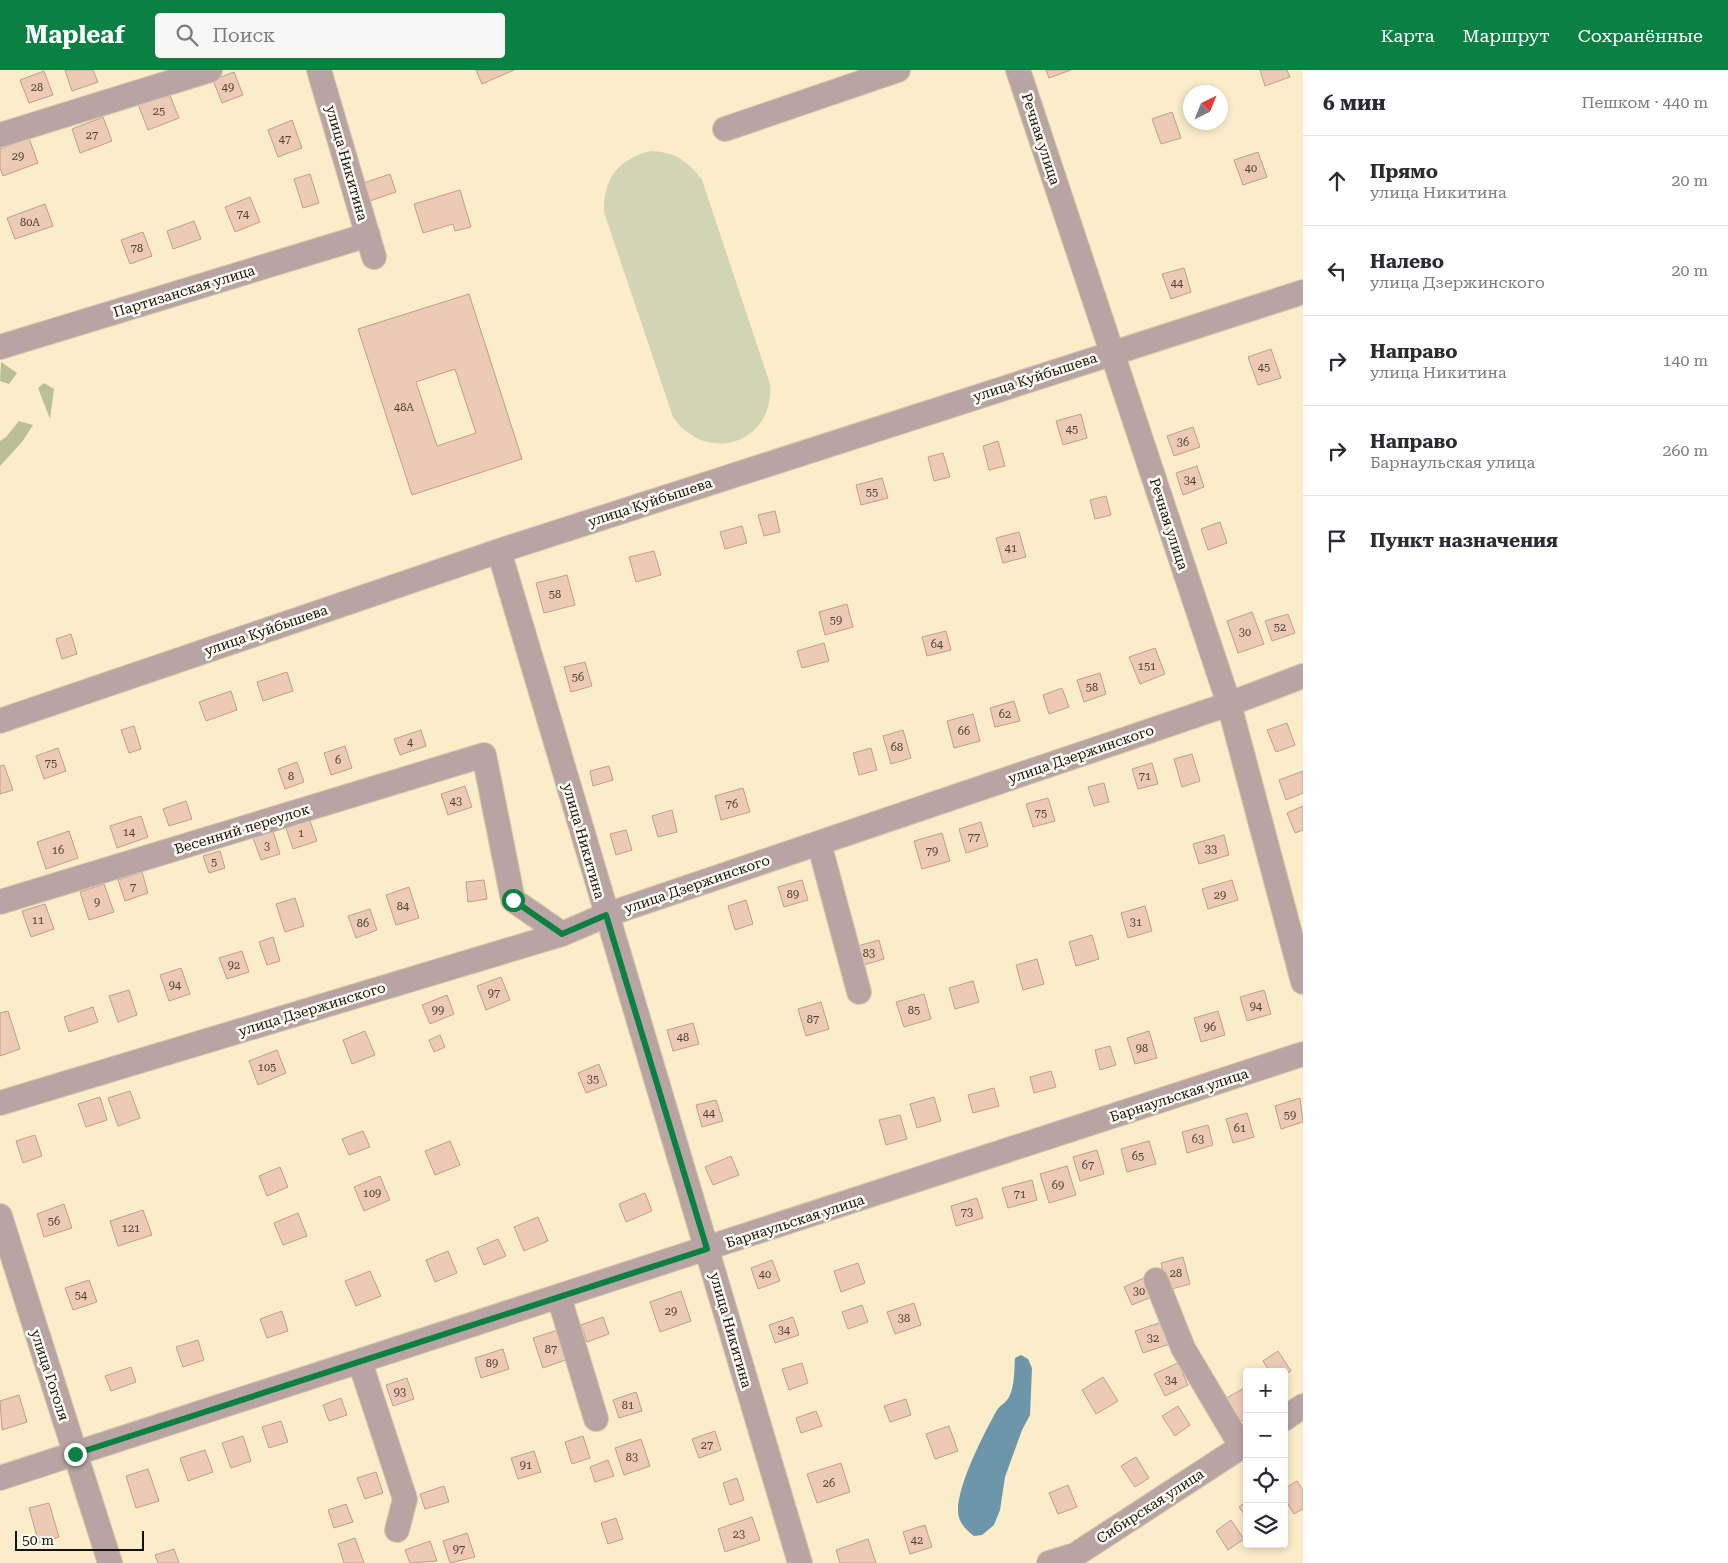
<!DOCTYPE html>
<html lang="ru">
<head>
<meta charset="utf-8">
<style>
  body { margin:0; font-family:"Roboto Serif",serif; background:#f7f7f7; color:#2b2b33 }
  .controls { position:absolute; right:15px; bottom:15px; display:grid; overflow:hidden; border-radius:5px; box-shadow:0 2px 8px #0003 }
  .controls button { width:45px; height:45px; display:grid; place-items:center; padding:0; border:0; border-bottom:1px solid #e1e1e2; background:#fff; color:#2b2b33; font:25px sans-serif }
  .compass { position:absolute; left:1183px; top:15px; width:45px; height:45px; border-radius:50%; background:#fff; box-shadow:0 2px 8px #0003; rotate:43deg }
  .scale { position:absolute; left:15px; bottom:12px; width:129px; box-sizing:border-box; padding-left:5px; border:2px solid #171206; border-top:0; font-size:14px; line-height:18px; white-space:nowrap; color:#171206; -webkit-text-stroke:4px #fefbf4; paint-order:stroke }
  .stop { position:absolute; width:15px; height:15px; margin:-11px; border:4px solid #0b8043; border-radius:50%; background:#fff }
  .stop.end { background:#0b8043; border-color:#fff; box-shadow:0 1px 5px #0008 }
  .list { margin:0; padding:0; list-style:none }
  h2 { display:flex; justify-content:space-between; align-items:center; height:65px; margin:0; padding:0 20px; font-size:21px }
  h2 small { font-size:16px; font-weight:400; color:#7c7c81 }
  .list li { display:grid; grid-template-columns:32px 1fr auto; gap:15px; align-items:center; box-sizing:border-box; height:90px; padding:0 20px; border-top:1px solid #e1e1e2 }
  .list b { display:block; font-size:19px; white-space:nowrap }
  .list p { margin:0; font-size:16px; white-space:nowrap; color:#7c7c81 }
  .list em { font-size:16px; font-style:normal; color:#7c7c81 }
  .icon { flex:none; width:28px; height:28px; fill:none; stroke:currentColor; stroke-width:2; stroke-linecap:round; stroke-linejoin:round }
  .map { position:relative; flex:none; width:1303px; height:1493px; overflow:hidden }
  header { display:flex; align-items:center; gap:30px; box-sizing:border-box; height:70px; padding:0 25px; background:#0b8043; color:#fff }
  header strong { font-size:24px }
  nav { display:flex; gap:28px; margin-inline-start:auto; font-size:18px }
  .search { width:350px; height:45px; background:#f7f7f7; display:flex; align-items:center; gap:12px; box-sizing:border-box; padding:0 18px; border-radius:5px; color:#7c7c81; font-size:19px }
  main { display:flex }
  aside { flex:1; background:#fff }
  .map>svg:first-child { display:block }
</style>
</head>
<body>
<header>
<strong>Mapleaf</strong>
<div class="search"><svg class="icon" aria-label="search" viewBox="0 0 24 24"><circle cx="10" cy="10" r="6"/><path d="M15 15l6 6"/></svg>Поиск</div>
<nav><a>Карта</a><a>Маршрут</a><a>Сохранённые</a></nav>
</header>
<main>
<div class="map">
<svg width="1303" height="1493" viewBox="0 0 1303 1493">
  <rect width="100%" height="100%" fill="#fbedc9"/>
  <!-- green -->
  <path fill="#d1d4b5" d="M651,81C675,82 688,91 702,110L770,314C775,374 706,395 673,347L604,142C603,109 619,88 651,81Z"/>
  <!-- forest -->
  <path fill="#babf97" d="M1,292L17,303L9,314L0,311Z
    M44,313L54,319L50,349L38,318Z
    M19,351L33,355L22,372L0,396V371L6,367Z"/>
  <!-- water -->
  <path fill="#6d96ab" d="M1021,1285L1028,1289L1032,1298L1030,1345L1022,1360L1005,1407L1000,1440L994,1455L982,1465L974,1466C966,1460 958,1452 958,1441C957,1416 984,1363 997,1340C1000,1335 1006,1333 1009,1327C1015,1315 1014,1301 1015,1288Z"/>
  <!-- building -->
  <path fill="#edcab5" stroke="#c09e8a" fill-rule="evenodd" d="M65,0H93L98,12L72,21Z
    M476,0H514L482,14Z
    M1046,0H1071L1049,8Z
    M1260,0H1287L1290,7L1265,16Z
    M44,1L53,25L29,33L20,10Z
    M234,2L243,25L222,33L213,10Z
    M169,23L179,48L148,60L138,34Z
    M1172,42L1181,68L1161,74L1152,49Z
    M103,47L112,71L80,83L72,59Z
    M292,50L302,78L278,87L268,60Z
    M29,68L38,93L3,106L0,98V79Z
    M1258,82L1267,107L1243,115L1234,90Z
    M310,104L319,133L303,138L294,109Z
    M390,104L396,122L364,133L358,115Z
    M460,120L471,157L455,161L453,154L423,163L414,134Z
    M250,127L260,152L235,162L225,137Z
    M45,134L53,156L15,169L7,148Z
    M194,151L201,169L173,179L167,161Z
    M143,162L152,186L130,194L121,170Z
    M1184,198L1191,222L1171,229L1162,204Z
    M469,224L522,389L412,425L358,259ZM455,299L476,363L437,376L416,312Z
    M1271,279L1281,308L1258,315L1248,287Z
    M1081,344L1087,368L1063,375L1056,351Z
    M1193,357L1200,377L1174,386L1167,366Z
    M998,371L1005,396L989,400L983,376Z
    M943,383L950,407L934,411L928,387Z
    M1197,396L1204,417L1183,425L1176,403Z
    M882,408L888,428L861,435L856,415Z
    M1106,426L1111,445L1095,449L1090,430Z
    M775,441L780,462L764,466L758,445Z
    M1220,452L1227,473L1208,480L1201,459Z
    M742,456L747,473L725,479L720,462Z
    M1019,462L1026,487L1003,493L996,468Z
    M654,481L661,505L636,512L629,487Z
    M567,505L575,535L544,543L536,513Z
    M847,534L853,557L825,565L819,542Z
    M1252,542L1264,574L1238,583L1227,551Z
    M1288,544L1295,563L1272,571L1265,551Z
    M946,561L951,580L927,586L922,567Z
    M71,564L77,584L62,589L56,569Z
    M824,573L829,591L802,598L797,581Z
    M1155,578L1165,604L1140,614L1129,587Z
    M585,592L592,616L571,622L564,597Z
    M287,602L293,621L263,631L257,612Z
    M1100,603L1106,624L1084,632L1077,610Z
    M1062,618L1069,637L1049,644L1043,625Z
    M231,621L237,640L206,651L199,632Z
    M1014,631L1020,651L995,657L990,638Z
    M973,644L980,671L954,678L947,651Z
    M1287,653L1295,675L1276,682L1267,660Z
    M134,656L141,679L129,683L121,660Z
    M421,660L426,676L400,685L394,669Z
    M903,660L911,688L891,694L883,666Z
    M345,676L352,698L331,705L324,683Z
    M58,678L66,701L44,709L36,686Z
    M871,678L877,700L859,705L853,683Z
    M1192,684L1200,711L1182,717L1174,689Z
    M297,692L304,712L285,719L278,699Z
    M1152,693L1158,714L1138,719L1132,699Z
    M4,695L13,720L0,724V696Z
    M609,696L613,710L593,716L590,701Z
    M1303,701V723L1286,730L1279,710Z
    M1104,713L1109,732L1094,736L1088,717Z
    M465,716L472,737L448,745L441,724Z
    M743,718L750,742L721,750L715,726Z
    M1048,728L1055,751L1033,757L1026,734Z
    M186,731L192,749L169,756L163,739Z
    M1303,736V760L1295,763L1287,743Z
    M672,740L677,762L658,767L652,746Z
    M141,746L148,767L117,778L110,756Z
    M309,748L317,771L293,779L285,755Z
    M981,752L988,776L966,783L959,759Z
    M626,760L632,780L616,785L610,764Z
    M69,761L78,788L46,799L37,772Z
    M273,761L280,784L261,790L253,768Z
    M942,763L950,791L922,799L914,771Z
    M1224,765L1229,785L1199,794L1193,774Z
    M220,781L225,798L209,803L203,786Z
    M142,802L148,823L125,831L118,810Z
    M484,810L487,829L468,832L466,812Z
    M802,810L808,830L784,837L778,817Z
    M1232,810L1238,830L1208,839L1202,819Z
    M104,814L114,842L89,850L80,822Z
    M409,817L419,848L396,855L386,825Z
    M295,828L304,856L285,862L276,834Z
    M746,830L753,854L735,860L728,836Z
    M45,834L54,859L31,867L22,841Z
    M1145,836L1152,861L1128,868L1121,843Z
    M370,839L377,860L356,868L348,846Z
    M1092,865L1099,889L1076,896L1069,872Z
    M273,867L280,891L267,895L259,872Z
    M879,870L884,889L860,896L854,877Z
    M242,881L249,902L227,909L219,888Z
    M1037,889L1044,914L1023,920L1016,895Z
    M181,898L190,924L169,931L160,905Z
    M501,907L510,930L486,940L477,916Z
    M973,911L979,932L955,939L949,918Z
    M129,920L137,945L118,952L109,926Z
    M1264,920L1271,944L1247,951L1240,927Z
    M924,924L931,949L904,957L896,932Z
    M447,925L454,944L430,954L422,935Z
    M821,932L829,959L806,966L798,939Z
    M93,937L98,952L69,962L64,947Z
    M8,941L20,979L0,986V943Z
    M1218,941L1225,965L1201,972L1194,948Z
    M693,953L699,974L673,981L667,960Z
    M365,961L375,985L352,994L343,970Z
    M1149,961L1157,988L1135,994L1127,968Z
    M440,965L445,977L434,982L429,970Z
    M1110,976L1116,995L1100,1000L1095,980Z
    M277,980L286,1003L258,1015L249,991Z
    M599,994L607,1015L586,1023L578,1003Z
    M1051,1001L1056,1017L1034,1023L1030,1007Z
    M994,1018L999,1036L973,1043L968,1025Z
    M130,1021L140,1048L118,1056L108,1028Z
    M100,1027L107,1050L86,1057L78,1034Z
    M934,1027L941,1051L917,1058L910,1034Z
    M1300,1028L1303,1052L1281,1059L1275,1036Z
    M716,1030L723,1051L702,1057L696,1035Z
    M1247,1043L1254,1067L1233,1073L1226,1049Z
    M900,1045L907,1069L886,1075L879,1050Z
    M1208,1055L1213,1075L1187,1083L1182,1062Z
    M363,1061L370,1077L349,1085L342,1069Z
    M35,1065L42,1086L23,1093L16,1071Z
    M450,1071L460,1095L435,1105L425,1081Z
    M1149,1071L1156,1094L1127,1102L1121,1079Z
    M1097,1080L1104,1104L1080,1111L1073,1087Z
    M731,1086L739,1105L713,1115L705,1097Z
    M1067,1096L1076,1125L1049,1133L1040,1104Z
    M280,1097L288,1117L267,1126L259,1106Z
    M380,1106L390,1130L364,1141L354,1117Z
    M1032,1110L1037,1130L1008,1138L1002,1118Z
    M645,1123L652,1141L626,1152L619,1134Z
    M977,1128L983,1148L956,1156L951,1136Z
    M64,1134L72,1158L44,1167L37,1144Z
    M143,1140L152,1165L118,1176L110,1151Z
    M298,1143L307,1166L283,1175L274,1153Z
    M538,1147L548,1171L524,1181L514,1157Z
    M498,1169L506,1186L484,1195L477,1178Z
    M448,1181L457,1203L435,1212L426,1190Z
    M1183,1187L1190,1214L1168,1220L1161,1193Z
    M772,1190L780,1211L758,1219L751,1198Z
    M858,1193L865,1213L841,1222L834,1201Z
    M370,1201L381,1226L356,1236L345,1211Z
    M1146,1207L1154,1226L1132,1235L1124,1217Z
    M89,1210L97,1232L73,1240L65,1218Z
    M681,1221L691,1251L660,1262L650,1232Z
    M914,1233L921,1255L895,1264L887,1242Z
    M862,1235L868,1252L848,1259L842,1242Z
    M282,1241L288,1261L267,1268L260,1249Z
    M603,1247L609,1264L587,1272L581,1255Z
    M793,1247L799,1265L775,1273L769,1255Z
    M1162,1252L1170,1274L1143,1283L1135,1261Z
    M558,1260L568,1289L543,1298L533,1268Z
    M198,1270L204,1290L183,1297L176,1277Z
    M503,1279L509,1299L481,1308L475,1288Z
    M1278,1281L1291,1301L1284,1305V1302H1270L1263,1291Z
    M802,1293L808,1313L789,1320L782,1299Z
    M1178,1293L1188,1315L1165,1326L1154,1304Z
    M131,1297L136,1312L111,1321L105,1306Z
    M1103,1307L1118,1331L1096,1344L1082,1320Z
    M407,1308L414,1329L393,1336L386,1315Z
    M1246,1317L1247,1348L1238,1353L1223,1330Z
    M636,1322L642,1341L619,1348L613,1330Z
    M19,1325L27,1352L2,1360L0,1331Z
    M341,1328L347,1345L329,1351L323,1335Z
    M906,1329L911,1345L890,1352L884,1336Z
    M1178,1336L1190,1355L1175,1366L1162,1346Z
    M816,1341L822,1356L801,1363L796,1348Z
    M281,1351L288,1372L269,1378L262,1357Z
    M949,1356L958,1381L935,1389L926,1364Z
    M715,1361L721,1380L699,1388L692,1369Z
    M243,1366L251,1391L231,1398L222,1373Z
    M583,1366L590,1388L572,1394L565,1372Z
    M641,1369L650,1396L624,1405L615,1378Z
    M205,1380L213,1402L188,1411L180,1388Z
    M534,1381L541,1402L518,1409L511,1388Z
    M1136,1387L1149,1408L1135,1417L1121,1396Z
    M608,1390L614,1406L595,1412L590,1397Z
    M841,1393L850,1422L817,1433L807,1404Z
    M148,1399L159,1431L136,1438L126,1406Z
    M376,1402L383,1423L365,1429L357,1408Z
    M737,1408L744,1430L730,1435L723,1413Z
    M1297,1411L1303,1420V1439L1294,1444L1284,1428V1419Z
    M1068,1415L1077,1437L1058,1444L1049,1423Z
    M444,1416L449,1432L425,1439L420,1424Z
    M1247,1431V1448L1239,1437Z
    M49,1433L59,1467L39,1473L29,1438Z
    M346,1434L353,1452L334,1458L328,1440Z
    M752,1447L760,1470L725,1482L718,1459Z
    M616,1448L623,1469L608,1474L601,1453Z
    M1231,1450L1244,1469L1228,1480L1216,1461Z
    M925,1455L932,1477L910,1484L903,1462Z
    M467,1463L475,1487L450,1493L443,1471Z
    M355,1468L364,1493H344L338,1474Z
    M868,1469L876,1493H840L836,1480Z
    M430,1471L437,1491L410,1493L405,1480Z
    M174,1479L179,1493H158L155,1485Z"/>
  <g fill="none" stroke-linecap="round" stroke-linejoin="round">
    <defs>
      <path id="minor" d="M319,0L374,187
        M1018,0L1229,634L1303,912
        M725,59L898,0
        M0,65L210,0
        M0,277L368,165
        M499,481L800,1493
        M0,651L499,481L1303,222
        M819,773L859,922
        M0,832L484,685L513,830L562,864
        M0,1033L562,864L606,845L1229,634L1303,606
        M0,1146L110,1493
        M1156,1210L1183,1278L1241,1376
        M559,1227L596,1349
        M360,1292L405,1429L397,1460
        M1284,1349L1303,1336
        M0,1408L1303,984
        M1049,1493L1075,1485L1247,1373"/>
    </defs>
    <!-- minor casing -->
    <use href="#minor" stroke="#d7caaa" stroke-width="26"/>
    <!-- minor -->
    <use href="#minor" stroke="#b8a5a3" stroke-width="24"/>
  </g>
  <g fill="none" stroke-linecap="round" stroke-linejoin="round">
    <!-- route -->
    <path stroke="#0b8043" stroke-width="6" d="M75,1384L707,1179L606,845L562,864L513,830"/>
  </g>
  <g text-anchor="middle" dominant-baseline="central" stroke-width="5" stroke-linejoin="round" paint-order="stroke">
    <!-- number labels -->
    <g font-size="11" fill="#4c4032">
      <text x="37" y="17">28</text>
      <text x="228" y="17">49</text>
      <text x="159" y="41">25</text>
      <text x="92" y="65">27</text>
      <text x="285" y="69">47</text>
      <text x="18" y="86">29</text>
      <text x="1251" y="98">40</text>
      <text x="243" y="144">74</text>
      <text x="30" y="152">80А</text>
      <text x="137" y="178">78</text>
      <text x="1177" y="213">44</text>
      <text x="1264" y="297">45</text>
      <text x="404" y="337">48А</text>
      <text x="1072" y="359">45</text>
      <text x="1183" y="372">36</text>
      <text x="1190" y="410">34</text>
      <text x="872" y="422">55</text>
      <text x="1011" y="478">41</text>
      <text x="555" y="524">58</text>
      <text x="836" y="550">59</text>
      <text x="1280" y="557">52</text>
      <text x="1245" y="562">30</text>
      <text x="937" y="574">64</text>
      <text x="1147" y="596">151</text>
      <text x="578" y="607">56</text>
      <text x="1092" y="617">58</text>
      <text x="1005" y="644">62</text>
      <text x="964" y="661">66</text>
      <text x="410" y="672">4</text>
      <text x="897" y="677">68</text>
      <text x="338" y="690">6</text>
      <text x="51" y="693">75</text>
      <text x="291" y="706">8</text>
      <text x="1145" y="706">71</text>
      <text x="456" y="731">43</text>
      <text x="732" y="734">76</text>
      <text x="1041" y="743">75</text>
      <text x="129" y="762">14</text>
      <text x="301" y="763">1</text>
      <text x="974" y="767">77</text>
      <text x="267" y="776">3</text>
      <text x="1211" y="779">33</text>
      <text x="58" y="780">16</text>
      <text x="932" y="781">79</text>
      <text x="214" y="792">5</text>
      <text x="133" y="817">7</text>
      <text x="793" y="824">89</text>
      <text x="1220" y="825">29</text>
      <text x="97" y="832">9</text>
      <text x="403" y="836">84</text>
      <text x="38" y="850">11</text>
      <text x="1136" y="852">31</text>
      <text x="363" y="853">86</text>
      <text x="869" y="883">83</text>
      <text x="234" y="895">92</text>
      <text x="175" y="915">94</text>
      <text x="494" y="923">97</text>
      <text x="1256" y="936">94</text>
      <text x="438" y="940">99</text>
      <text x="914" y="940">85</text>
      <text x="813" y="949">87</text>
      <text x="1210" y="957">96</text>
      <text x="683" y="967">48</text>
      <text x="1142" y="978">98</text>
      <text x="267" y="997">105</text>
      <text x="593" y="1009">35</text>
      <text x="709" y="1043">44</text>
      <text x="1290" y="1045">59</text>
      <text x="1240" y="1058">61</text>
      <text x="1198" y="1069">63</text>
      <text x="1138" y="1086">65</text>
      <text x="1088" y="1095">67</text>
      <text x="1058" y="1115">69</text>
      <text x="372" y="1123">109</text>
      <text x="1020" y="1124">71</text>
      <text x="967" y="1142">73</text>
      <text x="54" y="1151">56</text>
      <text x="131" y="1158">121</text>
      <text x="1176" y="1203">28</text>
      <text x="765" y="1204">40</text>
      <text x="1139" y="1221">30</text>
      <text x="81" y="1225">54</text>
      <text x="671" y="1241">29</text>
      <text x="904" y="1248">38</text>
      <text x="784" y="1260">34</text>
      <text x="1153" y="1268">32</text>
      <text x="551" y="1279">87</text>
      <text x="492" y="1293">89</text>
      <text x="1171" y="1310">34</text>
      <text x="400" y="1322">93</text>
      <text x="628" y="1335">81</text>
      <text x="707" y="1375">27</text>
      <text x="632" y="1387">83</text>
      <text x="526" y="1395">91</text>
      <text x="829" y="1413">26</text>
      <text x="739" y="1464">23</text>
      <text x="917" y="1470">42</text>
      <text x="459" y="1479">97</text>
    </g>
    <!-- street labels -->
    <g font-size="14" fill="#171206" stroke="#fefbf4">
      <text transform="translate(1041 69) rotate(72)">Речная улица</text>
      <text transform="translate(347 93) rotate(74)">улица Никитина</text>
      <text transform="translate(184 221) rotate(-17)">Партизанская улица</text>
      <text transform="translate(1035 307) rotate(-18)">улица Куйбышева</text>
      <text transform="translate(650 432) rotate(-18)">улица Куйбышева</text>
      <text transform="translate(1169 454) rotate(72)">Речная улица</text>
      <text transform="translate(266 560) rotate(-19)">улица Куйбышева</text>
      <text transform="translate(1081 684) rotate(-19)">улица Дзержинского</text>
      <text transform="translate(242 759) rotate(-17)">Весенний переулок</text>
      <text transform="translate(584 771) rotate(74)">улица Никитина</text>
      <text transform="translate(697 814) rotate(-19)">улица Дзержинского</text>
      <text transform="translate(312 939) rotate(-17)">улица Дзержинского</text>
      <text transform="translate(1179 1025) rotate(-18)">Барнаульская улица</text>
      <text transform="translate(795 1151) rotate(-18)">Барнаульская улица</text>
      <text transform="translate(731 1260) rotate(74)">улица Никитина</text>
      <text transform="translate(50 1305) rotate(72)">улица Гоголя</text>
      <text transform="translate(1150 1436) rotate(-33)">Сибирская улица</text>
    </g>
  </g>
</svg>
<div class="controls">
<button>+</button>
<button>−</button>
<button><svg class="icon" aria-label="locate" viewBox="0 0 24 24"><circle cx="12" cy="12" r="6"/><path d="M12 2v4M12 18v4M2 12h4M18 12h4"/></svg></button>
<button><svg class="icon" aria-label="layers" viewBox="0 0 24 24"><path d="M12 4l9 5-9 5-9-5zM3 14l9 5 9-5"/></svg></button>
</div>
<svg class="compass" viewBox="-18 -18 36 36"><path d="M0-13l5 13h-10z" fill="#e53935"/><path d="M0 13l5-13h-10z" fill="#7c7c81"/></svg>
<div class="scale">50 m</div>
<div class="stop" style="left:513px;top:830px"></div>
<div class="stop end" style="left:75px;top:1384px"></div>
</div>
<aside>
<h2>6 мин<small>Пешком · 440 m</small></h2>
<ul class="list">
<li><svg class="icon" aria-label="ahead" viewBox="0 0 24 24"><path d="M12 20V5M6 11l6-6 6 6"/></svg><div><b>Прямо</b><p>улица Никитина</p></div><em>20 m</em></li>
<li><svg class="icon" aria-label="left" viewBox="0 0 24 24"><path d="M17 20v-9H6M10 6l-5 5 5 5"/></svg><div><b>Налево</b><p>улица Дзержинского</p></div><em>20 m</em></li>
<li><svg class="icon" aria-label="right" viewBox="0 0 24 24"><path d="M7 20v-9h11M14 6l5 5-5 5"/></svg><div><b>Направо</b><p>улица Никитина</p></div><em>140 m</em></li>
<li><svg class="icon" aria-label="right" viewBox="0 0 24 24"><path d="M7 20v-9h11M14 6l5 5-5 5"/></svg><div><b>Направо</b><p>Барнаульская улица</p></div><em>260 m</em></li>
<li><svg class="icon" aria-label="arrive" viewBox="0 0 24 24"><path d="M6 21V4h12l-3 4 3 4H6"/></svg><div><b>Пункт назначения</b></div></li>
</ul>
</aside>
</main>
</body>
</html>
